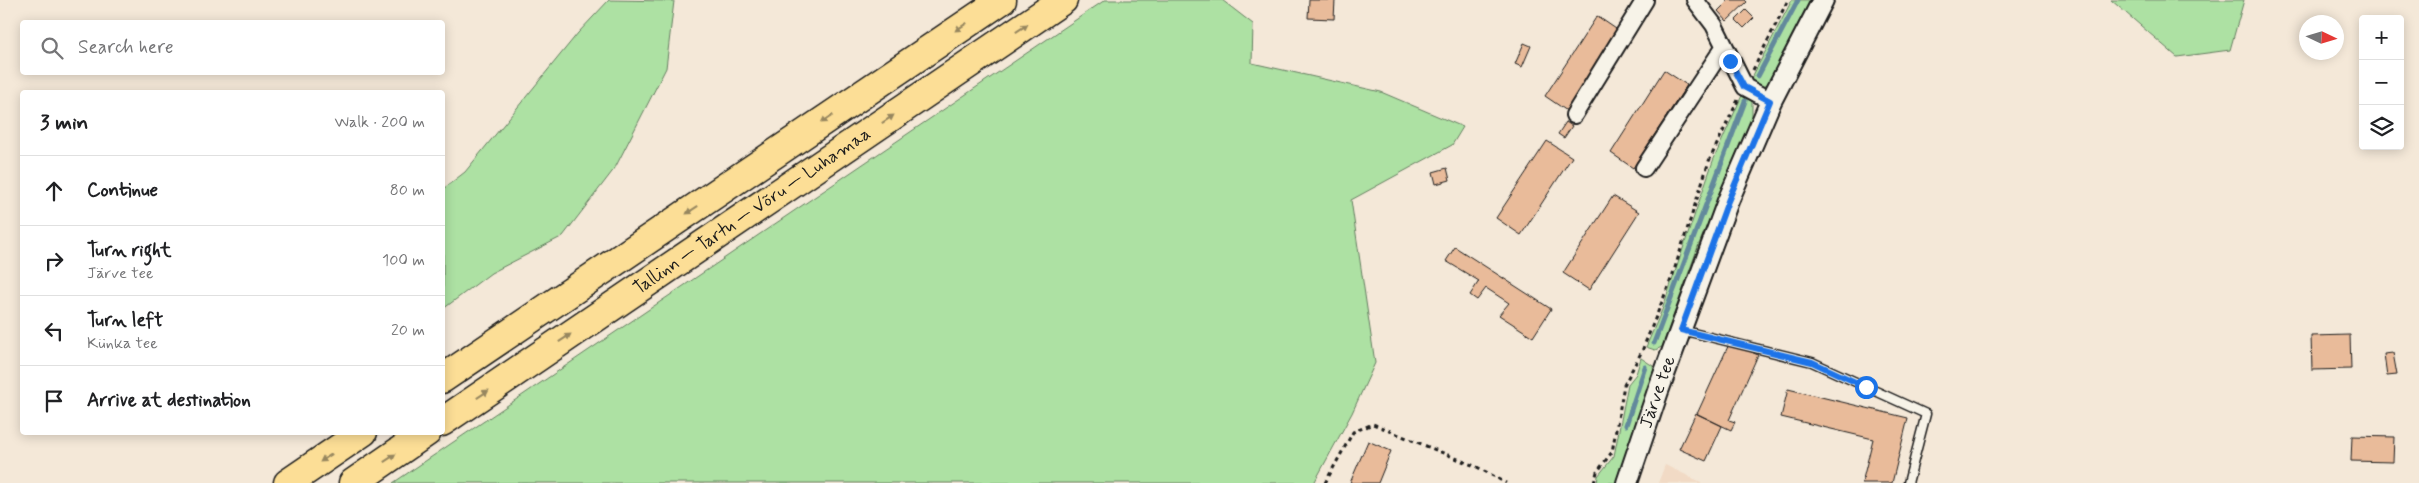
<!DOCTYPE html>
<html lang="en">
<head>
<meta charset="utf-8">
<style>
  body { margin:0; font-family:Mynerve,sans-serif; background:#f2f2f2; color:#202124 }
  .controls { position:absolute; right:15px; top:15px; display:grid; overflow:hidden; border-radius:5px; box-shadow:0 2px 12px #0003 }
  .controls button { width:45px; height:45px; display:grid; place-items:center; padding:0; border:0; border-bottom:1px solid #e0e0e0; background:#fff; color:#202124; font:25px sans-serif }
  .compass { position:absolute; left:2299px; top:15px; width:45px; height:45px; border-radius:50%; background:#fff; box-shadow:0 2px 12px #0003; rotate:94deg }
  .stop { position:absolute; width:15px; height:15px; margin:-11px; border:4px solid #1a73e8; border-radius:50%; background:#fff }
  .stop.end { background:#1a73e8; border-color:#fff; box-shadow:0 1px 5px #0008 }
  .list { margin:0; padding:0; list-style:none }
  h2 { display:flex; justify-content:space-between; align-items:center; height:65px; margin:0; padding:0 20px; font-size:21px }
  h2 small { font-size:16px; font-weight:400; color:#757577 }
  .list li { display:grid; grid-template-columns:32px 1fr auto; gap:15px; align-items:center; box-sizing:border-box; height:70px; padding:0 20px; border-top:1px solid #e0e0e0 }
  .list b { display:block; font-size:19px; white-space:nowrap }
  .list p { margin:0; font-size:16px; white-space:nowrap; color:#757577 }
  .list em { font-size:16px; font-style:normal; color:#757577 }
  .icon { flex:none; width:28px; height:28px; fill:none; stroke:currentColor; stroke-width:2; stroke-linecap:round; stroke-linejoin:round }
  .map { position:relative; flex:none; width:2419px; height:483px; overflow:hidden }
  .search { position:absolute; background:#fff; box-shadow:0 2px 12px #0003; left:20px; top:20px; width:425px; height:55px; display:flex; align-items:center; gap:12px; box-sizing:border-box; padding:0 18px; border-radius:5px; color:#757577; font-size:19px }
  .panel { position:absolute; background:#fff; box-shadow:0 2px 12px #0003; left:20px; top:90px; width:425px; height:345px; border-radius:5px }
  .map>svg:first-child { display:block }
</style>
</head>
<body>
<div class="map">
<svg width="2419" height="483" viewBox="0 0 2419 483">
  <rect width="100%" height="100%" fill="#f4e8d8"/>
  <filter id="ink" filterUnits="userSpaceOnUse"><feTurbulence type="fractalNoise" baseFrequency=".02" numOctaves="2"/><feDisplacementMap in="SourceGraphic" scale="10" xChannelSelector="R" yChannelSelector="G"/><feConvolveMatrix kernelMatrix="1 2 1 2 8 2 1 2 1" color-interpolation-filters="sRGB"/></filter>
  <g filter="url(#ink)">
    <!-- built -->
    <path fill="#f1dac5" d="M1665,465L1703,483H1658Z"/>
    <!-- green -->
    <path fill="#ade1a3" stroke="#647e60" d="M609,0L674,1L666,68L615,168L563,236L491,273L443,309V189L465,172L578,33Z
      M1105,0H1222L1253,24L1252,63L1381,92L1463,127L1452,145L1351,200L1375,363L1352,413L1314,483H393Z
      M1792,0H1810L1769,82L1762,88L1749,83Z
      M2111,0H2244L2230,50L2177,57Z
      M1743,93L1752,102V119L1699,244L1662,347L1655,350L1646,347L1662,310L1713,161Z
      M1641,358L1653,366L1654,374L1617,483H1597L1598,476L1614,456L1628,384L1636,374Z"/>
    <g fill="none" stroke-linecap="round" stroke-linejoin="round">
      <!-- stream -->
      <path stroke="#62899c" stroke-width="5" d="M1758,76L1798,0
        M1654,343L1745,101
        M1626,425L1645,367"/>
    </g>
    <!-- building -->
    <path fill="#e9bb9a" stroke="#1c1c1c" d="M1309,0H1335L1334,19L1308,18Z
      M1729,0H1745L1747,2L1727,21L1718,11Z
      M1746,10L1754,18L1744,28L1736,20Z
      M1597,16L1619,31L1567,111L1545,96Z
      M1524,43L1531,46L1522,67L1515,64Z
      M1664,70L1687,85L1633,168L1611,153Z
      M1566,122L1572,126L1564,138L1558,134Z
      M1547,141L1572,157L1521,235L1496,218Z
      M1447,168L1450,180L1436,184L1433,172Z
      M1613,196L1639,212L1589,290L1563,273Z
      M1455,247L1551,309L1533,337L1499,315L1509,303L1486,288L1477,300L1470,295L1479,281L1446,261Z
      M2350,335L2351,369L2312,370L2311,336Z
      M1730,342L1758,355L1729,420L1735,422L1731,430L1697,414Z
      M2393,353L2397,375L2387,376L2384,354Z
      M1788,389L1908,418L1892,483H1862L1873,439L1781,417Z
      M1696,413L1722,426L1706,461L1679,449Z
      M2352,436L2394,437L2393,462L2351,461Z
      M1368,441L1391,451L1378,483H1350Z"/>
    <g fill="none" stroke-linecap="round" stroke-linejoin="round">
      <defs>
        <path id="service" d="M1681,330L1812,362L1926,414L1908,483"/>
        <path id="minor" d="M1695,0L1714,25L1745,87L1771,101
          M1574,115L1645,0
          M1644,168L1724,47"/>
        <g id="tertiary">
          <path id="s1" d="M1627,483L1658,391L1728,201L1771,101L1823,0"/>
        </g>
        <g id="trunk">
          <path d="M442,379L1002,0"/>
          <path id="s2" d="M442,422L1063,0"/>
          <path d="M288,483L363,432"/>
          <path d="M353,483L427,432"/>
        </g>
      </defs>
      <!-- service casing -->
      <use href="#service" stroke="#1c1c1c" stroke-width="11"/>
      <!-- minor casing -->
      <use href="#minor" stroke="#1c1c1c" stroke-width="20"/>
      <!-- tertiary casing -->
      <use href="#tertiary" stroke="#1c1c1c" stroke-width="24"/>
      <!-- trunk casing -->
      <use href="#trunk" stroke="#1c1c1c" stroke-width="31"/>
      <!-- path -->
      <path stroke="#1c1c1c" stroke-width="3" stroke-dasharray="4 4" stroke-linecap="butt" d="M1753,70L1788,0
        M1325,483L1353,432L1373,424L1477,467L1506,483
        M1594,483L1597,472L1612,452L1624,385L1642,351L1672,277L1709,161L1738,100"/>
      <!-- service -->
      <use href="#service" stroke="#f7f3e8" stroke-width="8"/>
      <!-- minor -->
      <use href="#minor" stroke="#f7f3e8" stroke-width="16"/>
      <!-- tertiary -->
      <use href="#tertiary" stroke="#f7f3e8" stroke-width="20"/>
      <!-- trunk -->
      <use href="#trunk" stroke="#fcde96" stroke-width="28"/>
    </g>
    <!-- one-way arrows -->
    <defs><path id="oneway-solid" d="M-6-.8H1V-3.2L6.5 0L1 3.2V.8H-6Z" transform="scale(1.25)"/></defs>
    <g fill="#97875f">
      <use href="#oneway-solid" transform="translate(961 27) rotate(146)"/>
      <use href="#oneway-solid" transform="translate(1022 28) rotate(-34)"/>
      <use href="#oneway-solid" transform="translate(827 119) rotate(146)"/>
      <use href="#oneway-solid" transform="translate(888 119) rotate(-34)"/>
      <use href="#oneway-solid" transform="translate(692 210) rotate(146)"/>
      <use href="#oneway-solid" transform="translate(565 338) rotate(-34)"/>
      <use href="#oneway-solid" transform="translate(483 394) rotate(-34)"/>
      <use href="#oneway-solid" transform="translate(326 458) rotate(146)"/>
      <use href="#oneway-solid" transform="translate(390 458) rotate(-34)"/>
    </g>
  </g>
  <g fill="none" stroke-linecap="round" stroke-linejoin="round" filter="url(#ink)">
    <!-- route -->
    <path stroke="#1a73e8" stroke-width="6" d="M1730,61L1744,87L1770,101L1728,201L1681,330L1812,362L1866,387"/>
  </g>
  <g text-anchor="middle" dominant-baseline="central" stroke-width="4" stroke-linejoin="round" paint-order="stroke">
    <!-- street labels -->
    <g font-size="18" fill="#1c1c1c" stroke="#f7f3e8">
      <text stroke="none"><textPath href="#s2" startOffset="375">Tallinn — Tartu — Võru — Luhamaa</textPath></text>
      <text stroke="none"><textPath href="#s1" startOffset="96">Järve tee</textPath></text>
    </g>
  </g>
</svg>
<div class="controls">
<button>+</button>
<button>−</button>
<button><svg class="icon" aria-label="layers" viewBox="0 0 24 24"><path d="M12 4l9 5-9 5-9-5zM3 14l9 5 9-5"/></svg></button>
</div>
<svg class="compass" viewBox="-18 -18 36 36"><path d="M0-13l5 13h-10z" fill="#e53935"/><path d="M0 13l5-13h-10z" fill="#757577"/></svg>
<div class="stop" style="left:1866px;top:387px"></div>
<div class="stop end" style="left:1730px;top:61px"></div>
<div class="search"><svg class="icon" aria-label="search" viewBox="0 0 24 24"><circle cx="10" cy="10" r="6"/><path d="M15 15l6 6"/></svg>Search here</div>
<section class="panel">
<h2>3 min<small>Walk · 200 m</small></h2>
<ul class="list">
<li><svg class="icon" aria-label="ahead" viewBox="0 0 24 24"><path d="M12 20V5M6 11l6-6 6 6"/></svg><div><b>Continue</b></div><em>80 m</em></li>
<li><svg class="icon" aria-label="right" viewBox="0 0 24 24"><path d="M7 20v-9h11M14 6l5 5-5 5"/></svg><div><b>Turn right</b><p>Järve tee</p></div><em>100 m</em></li>
<li><svg class="icon" aria-label="left" viewBox="0 0 24 24"><path d="M17 20v-9H6M10 6l-5 5 5 5"/></svg><div><b>Turn left</b><p>Künka tee</p></div><em>20 m</em></li>
<li><svg class="icon" aria-label="arrive" viewBox="0 0 24 24"><path d="M6 21V4h12l-3 4 3 4H6"/></svg><div><b>Arrive at destination</b></div></li>
</ul>
</section>
</div>
</body>
</html>
